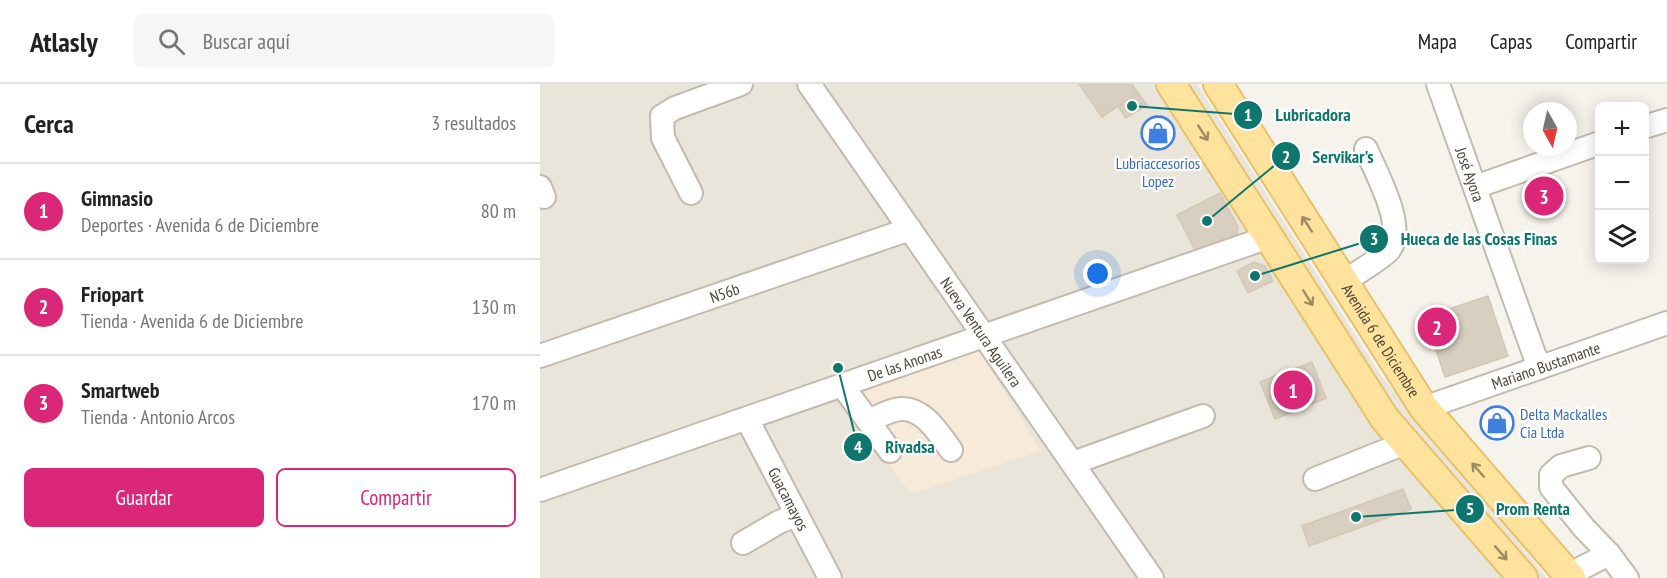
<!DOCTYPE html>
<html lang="es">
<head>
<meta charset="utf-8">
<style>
  body { margin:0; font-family:"PT Sans Narrow",sans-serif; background:#f6f6f6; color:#222 }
  .controls { position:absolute; right:18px; top:18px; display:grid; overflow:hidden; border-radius:9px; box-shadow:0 3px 15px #0003 }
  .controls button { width:54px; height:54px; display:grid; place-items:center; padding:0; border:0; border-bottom:2px solid #e0e0e0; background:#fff; color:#222; font:30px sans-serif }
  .compass { position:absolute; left:983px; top:18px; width:54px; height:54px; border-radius:50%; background:#fff; box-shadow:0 3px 15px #0003; rotate:172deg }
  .you { position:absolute; left:558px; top:190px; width:21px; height:21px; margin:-15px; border:4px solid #fff; border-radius:50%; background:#1a73e8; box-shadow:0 0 0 9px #1a73e833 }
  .badge { display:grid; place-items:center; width:39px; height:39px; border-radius:50%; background:#db2777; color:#fff; font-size:20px; font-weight:700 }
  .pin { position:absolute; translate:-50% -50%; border:3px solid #fff; box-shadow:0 2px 6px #0006 }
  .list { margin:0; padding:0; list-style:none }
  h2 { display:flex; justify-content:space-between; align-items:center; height:78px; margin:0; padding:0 24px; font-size:26px }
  h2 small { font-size:20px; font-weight:400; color:#767676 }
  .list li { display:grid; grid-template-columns:39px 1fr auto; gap:18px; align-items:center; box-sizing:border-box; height:96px; padding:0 24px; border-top:2px solid #e0e0e0 }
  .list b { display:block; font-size:22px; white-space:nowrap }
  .list p { margin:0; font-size:20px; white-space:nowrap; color:#767676 }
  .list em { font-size:20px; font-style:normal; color:#767676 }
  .actions { display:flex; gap:12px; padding:18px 24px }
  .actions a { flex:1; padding:14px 0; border:2px solid #db2777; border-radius:9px; text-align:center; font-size:21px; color:#db2777 }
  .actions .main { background:#db2777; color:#fff }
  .icon { flex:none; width:33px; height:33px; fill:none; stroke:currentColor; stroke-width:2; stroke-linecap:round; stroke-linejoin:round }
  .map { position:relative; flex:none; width:1127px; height:494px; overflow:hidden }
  header { display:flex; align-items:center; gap:36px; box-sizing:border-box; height:84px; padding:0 30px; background:#fff; border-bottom:2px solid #e0e0e0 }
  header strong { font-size:28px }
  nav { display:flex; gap:33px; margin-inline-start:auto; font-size:21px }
  .search { width:420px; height:54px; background:#f6f6f6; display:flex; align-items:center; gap:15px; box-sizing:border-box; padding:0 21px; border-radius:9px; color:#767676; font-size:22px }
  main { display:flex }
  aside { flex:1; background:#fff }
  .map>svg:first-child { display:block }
</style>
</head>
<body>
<header>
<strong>Atlasly</strong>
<div class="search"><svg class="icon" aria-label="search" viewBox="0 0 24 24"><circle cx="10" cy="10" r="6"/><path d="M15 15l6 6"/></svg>Buscar aquí</div>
<nav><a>Mapa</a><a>Capas</a><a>Compartir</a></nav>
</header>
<main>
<aside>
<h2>Cerca<small>3 resultados</small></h2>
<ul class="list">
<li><span class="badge">1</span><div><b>Gimnasio</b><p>Deportes · Avenida 6 de Diciembre</p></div><em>80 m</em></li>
<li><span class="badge">2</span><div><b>Friopart</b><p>Tienda · Avenida 6 de Diciembre</p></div><em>130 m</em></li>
<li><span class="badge">3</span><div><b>Smartweb</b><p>Tienda · Antonio Arcos</p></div><em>170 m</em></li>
</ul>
<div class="actions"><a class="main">Guardar</a><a>Compartir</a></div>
</aside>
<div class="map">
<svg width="1127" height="494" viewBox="0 0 1127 494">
  <rect width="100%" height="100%" fill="#f6f3ec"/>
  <!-- residential -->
  <path fill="#eae5da" d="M0,0H657L840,290L1007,494H0Z"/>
  <!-- commercial -->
  <path fill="#f7ead8" d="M435,261L501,367L371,410L298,309Z"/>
  <!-- building -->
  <path fill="#d8cfc1" stroke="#d3c7b4" stroke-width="1.5" d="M539,0H592L598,9L562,33Z
    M598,9L607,21L586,34L578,22Z
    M620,44L628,54L608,62L603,56Z
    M680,109L698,143L697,150L657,170L637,131Z
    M714,178L725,182L733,197L708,209L697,187Z
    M948,212L968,272L905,293L885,233Z
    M772,278L786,314L735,335L720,298Z
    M863,405L871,425L769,462L762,442Z"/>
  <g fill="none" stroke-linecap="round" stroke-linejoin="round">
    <defs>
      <g id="minor">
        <path id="s1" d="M269,0L612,494"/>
        <path id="s2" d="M898,0L999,284"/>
        <path d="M1104,43L1127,36"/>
        <path d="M0,103L4,113"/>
        <path d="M935,103L1060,59"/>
        <path d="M151,109L123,54L122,32L135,24L201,0"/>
        <path d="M804,198C813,191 844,173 849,166C867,143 836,89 826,65"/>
        <path id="s3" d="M0,272L370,145"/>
        <path d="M302,301L350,367"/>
        <path id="s4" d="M884,324L1127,239"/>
        <path id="s5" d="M207,335L290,494"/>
        <path d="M328,337C338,333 349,326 360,325C384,323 399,350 411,366"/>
        <path d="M1049,374L1021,382L1011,391V403L1044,444L1069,470L1087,494"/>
        <path d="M533,379L663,332"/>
        <path d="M775,395L865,359"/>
        <path id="s6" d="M0,406L729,153"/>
        <path d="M203,459L239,438L257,431"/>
        <path d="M1028,491L1069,470"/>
      </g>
      <g id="major">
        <path d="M631,0L845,335L983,494"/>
        <path id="s7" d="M678,0L884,324L1031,494"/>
      </g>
    </defs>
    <!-- minor casing -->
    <use href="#minor" stroke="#c2bbae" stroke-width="26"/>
    <!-- major casing -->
    <use href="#major" stroke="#e6c16a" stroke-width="32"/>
    <!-- minor -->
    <use href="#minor" stroke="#fff" stroke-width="22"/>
    <!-- major -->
    <use href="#major" stroke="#ffe39c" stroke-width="28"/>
  </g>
  <!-- one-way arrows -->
  <defs><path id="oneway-shaft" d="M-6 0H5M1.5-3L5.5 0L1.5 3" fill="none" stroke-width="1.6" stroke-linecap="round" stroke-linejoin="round" transform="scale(1.5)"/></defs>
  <g stroke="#9c8c66">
    <use href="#oneway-shaft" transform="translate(663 49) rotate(57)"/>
    <use href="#oneway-shaft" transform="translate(767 140) rotate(-123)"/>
    <use href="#oneway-shaft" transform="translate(768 214) rotate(58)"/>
    <use href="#oneway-shaft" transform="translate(938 386) rotate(-131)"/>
    <use href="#oneway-shaft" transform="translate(961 469) rotate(49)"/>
  </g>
  <!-- icons -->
  <defs>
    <symbol id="shop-ring" viewBox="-11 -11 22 22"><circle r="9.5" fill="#fff" stroke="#3f7fe0" stroke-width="1.5"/><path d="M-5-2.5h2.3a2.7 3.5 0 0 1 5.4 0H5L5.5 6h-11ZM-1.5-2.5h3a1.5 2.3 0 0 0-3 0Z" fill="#3f7fe0"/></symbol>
  </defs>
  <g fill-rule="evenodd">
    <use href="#shop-ring" x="599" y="30" width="38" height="38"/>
    <use href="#shop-ring" x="938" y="320" width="38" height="38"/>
  </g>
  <g text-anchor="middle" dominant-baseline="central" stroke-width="4.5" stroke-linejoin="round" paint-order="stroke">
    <!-- shop labels -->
    <g font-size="16" fill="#366cbe" stroke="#fff">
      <text x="618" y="79">Lubriaccesorios<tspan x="618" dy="18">Lopez</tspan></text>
      <text x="980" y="330" text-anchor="start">Delta Mackalles<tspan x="980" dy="18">Cia Ltda</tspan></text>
    </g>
    <!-- street labels -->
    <g font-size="16" fill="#4b4439" stroke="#fff">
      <text stroke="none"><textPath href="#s2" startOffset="96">José Ayora</textPath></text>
      <text stroke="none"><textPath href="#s3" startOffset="195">N56b</textPath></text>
      <text stroke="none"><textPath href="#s1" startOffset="302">Nueva Ventura Aguilera</textPath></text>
      <text stroke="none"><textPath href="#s7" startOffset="304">Avenida 6 de Diciembre</textPath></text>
      <text stroke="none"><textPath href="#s6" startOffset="386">De las Anonas</textPath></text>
      <text stroke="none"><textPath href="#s4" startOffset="129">Mariano Bustamante</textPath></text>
      <text stroke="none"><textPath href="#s5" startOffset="90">Guacamayos</textPath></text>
    </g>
  </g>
  <!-- callouts -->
  <path fill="none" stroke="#0f766e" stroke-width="2" d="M592 22L708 31M667 137L746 72M715 192L834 155M298 284L318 363M816 433L930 425"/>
  <g fill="#0f766e" stroke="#fff" stroke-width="2">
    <circle cx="592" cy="22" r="6"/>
    <circle cx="667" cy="137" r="6"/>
    <circle cx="715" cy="192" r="6"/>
    <circle cx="298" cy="284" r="6"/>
    <circle cx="816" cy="433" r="6"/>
    <circle cx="708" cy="31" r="15"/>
    <circle cx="746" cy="72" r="15"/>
    <circle cx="834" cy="155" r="15"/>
    <circle cx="318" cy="363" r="15"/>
    <circle cx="930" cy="425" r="15"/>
  </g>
  <g font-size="18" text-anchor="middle" font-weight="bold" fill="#fff">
    <text x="708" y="37">1</text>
    <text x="746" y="79">2</text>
    <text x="834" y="161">3</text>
    <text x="318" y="369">4</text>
    <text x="930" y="431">5</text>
  </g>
  <g font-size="18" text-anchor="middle" font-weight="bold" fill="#0f766e" stroke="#fff" stroke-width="4.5" stroke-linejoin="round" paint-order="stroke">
    <text x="773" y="37">Lubricadora</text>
    <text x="803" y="79">Servikar's</text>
    <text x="939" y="161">Hueca de las Cosas Finas</text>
    <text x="370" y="369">Rivadsa</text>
    <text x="993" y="431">Prom Renta</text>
  </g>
</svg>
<div class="controls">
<button>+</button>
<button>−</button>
<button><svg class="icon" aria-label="layers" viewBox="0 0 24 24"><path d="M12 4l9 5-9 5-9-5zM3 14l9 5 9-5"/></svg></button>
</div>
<svg class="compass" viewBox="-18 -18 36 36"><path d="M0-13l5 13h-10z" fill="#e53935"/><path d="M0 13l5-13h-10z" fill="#767676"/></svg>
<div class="you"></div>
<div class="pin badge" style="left:753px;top:306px">1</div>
<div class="pin badge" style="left:897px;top:243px">2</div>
<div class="pin badge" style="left:1004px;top:112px">3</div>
</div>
</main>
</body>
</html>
